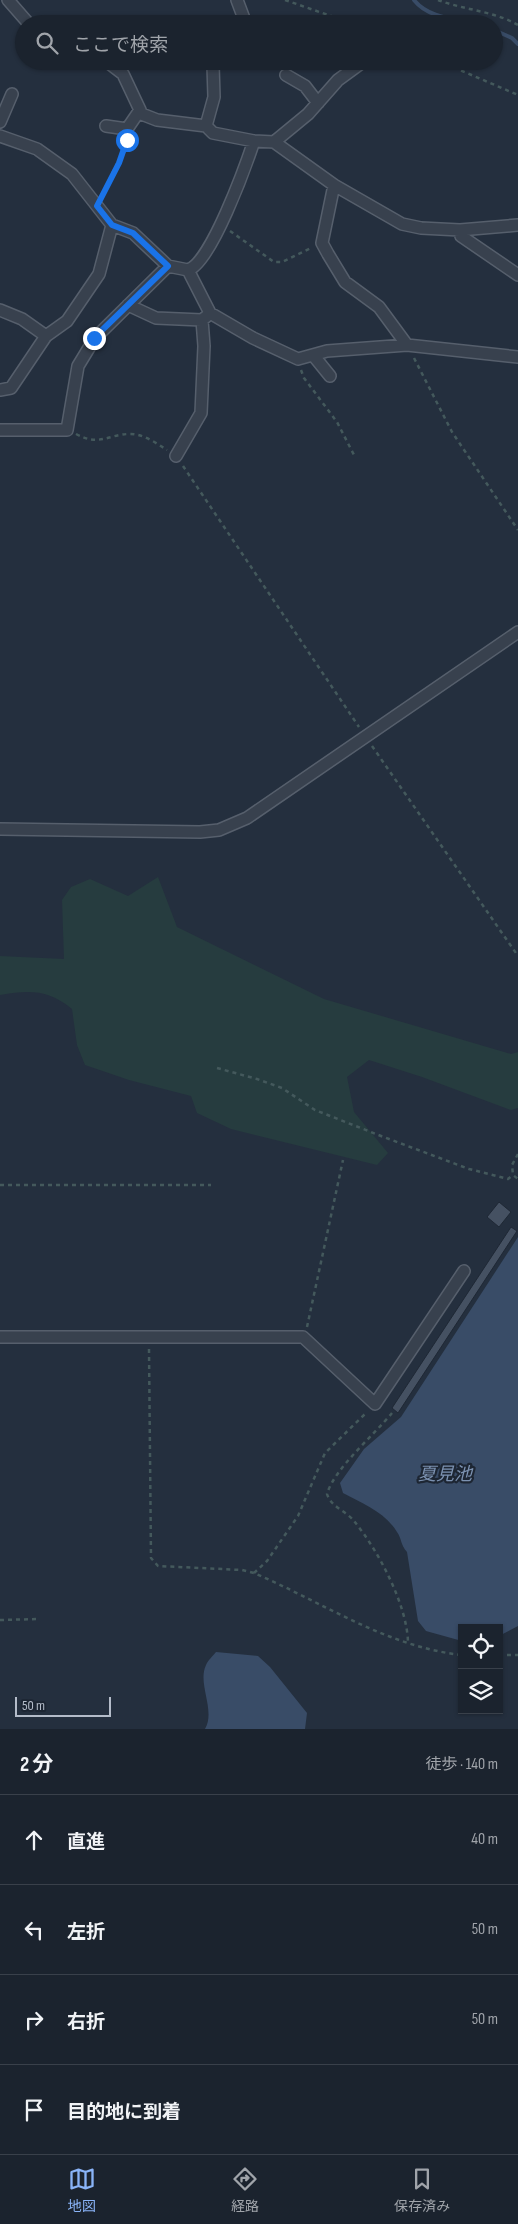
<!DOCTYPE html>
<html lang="ja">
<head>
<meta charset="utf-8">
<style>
  body { margin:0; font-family:"Sofia Sans Condensed","Noto Sans JP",sans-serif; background:#282f3a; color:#f1f3f6 }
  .controls { position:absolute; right:15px; bottom:15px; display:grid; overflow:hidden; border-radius:0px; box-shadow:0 1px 4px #0004 }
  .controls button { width:45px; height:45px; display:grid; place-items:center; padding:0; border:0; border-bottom:1px solid #39404a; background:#1b232e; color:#f1f3f6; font:25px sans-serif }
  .scale { position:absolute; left:15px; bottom:12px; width:96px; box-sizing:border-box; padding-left:5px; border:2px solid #b4bcc9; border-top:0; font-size:14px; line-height:18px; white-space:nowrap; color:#b4bcc9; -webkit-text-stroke:4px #1d2633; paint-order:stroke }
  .stop { position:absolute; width:15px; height:15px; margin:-11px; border:4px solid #1a73e8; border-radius:50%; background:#fff }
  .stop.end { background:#1a73e8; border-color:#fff; box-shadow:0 1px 5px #0008 }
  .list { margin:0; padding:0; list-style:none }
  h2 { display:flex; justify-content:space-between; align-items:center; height:65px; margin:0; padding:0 20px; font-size:21px }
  h2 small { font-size:16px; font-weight:400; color:#a0a4aa }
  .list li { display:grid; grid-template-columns:32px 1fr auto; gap:15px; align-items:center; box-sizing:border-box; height:90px; padding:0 20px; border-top:1px solid #39404a }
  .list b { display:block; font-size:19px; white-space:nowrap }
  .list em { font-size:16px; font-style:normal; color:#a0a4aa }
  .icon { flex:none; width:28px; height:28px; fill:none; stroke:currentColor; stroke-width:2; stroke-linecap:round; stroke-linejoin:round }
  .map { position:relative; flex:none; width:518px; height:1729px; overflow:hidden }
  .search { position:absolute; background:#1b232e; box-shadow:0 1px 4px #0004; left:15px; right:15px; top:15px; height:55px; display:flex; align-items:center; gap:12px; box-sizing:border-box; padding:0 18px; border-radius:28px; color:#a0a4aa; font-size:19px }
  .sheet { height:425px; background:#1b232e }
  nav { display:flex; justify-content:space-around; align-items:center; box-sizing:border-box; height:70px; border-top:1px solid #39404a; background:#1b232e; font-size:14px; color:#a0a4aa }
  nav a { display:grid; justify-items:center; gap:2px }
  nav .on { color:#8ab4f8 }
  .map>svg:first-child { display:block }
</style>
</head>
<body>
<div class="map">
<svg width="518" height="1729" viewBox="0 0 518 1729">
  <rect width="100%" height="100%" fill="#242f3e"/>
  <!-- green -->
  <path fill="#263c3f" d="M158,877L177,927L324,999L511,1054L518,1052V1108L511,1110L422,1077L369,1060L347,1077L354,1112L388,1153L377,1165L231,1129L197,1113L191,1096L129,1080L85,1065L77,1045L72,1009C48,989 29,990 0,995V956L64,959L62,900L71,887L90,879L128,896Z"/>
  <!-- water -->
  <path fill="#394c67" d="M518,1237V1626L499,1636V1628H462V1641L426,1631L418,1621L407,1552C400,1544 402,1539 397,1532C385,1512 363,1504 343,1493L340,1483L364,1449L401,1417Z
    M216,1652L258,1656L270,1667L307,1713L305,1729H205C216,1710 197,1684 206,1665C208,1660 213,1656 216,1652Z"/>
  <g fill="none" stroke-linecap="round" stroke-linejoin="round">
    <!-- stream -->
    <path stroke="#394c67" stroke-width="4" d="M414,0C428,18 455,19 476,24
      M494,30L512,38L518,44"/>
  </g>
  <!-- building -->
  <path fill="#455162" stroke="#1f2835" d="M499,1202L511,1212L499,1227L487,1217Z
    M511,1227L517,1231L398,1413L392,1408Z"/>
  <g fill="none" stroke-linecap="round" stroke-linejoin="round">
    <defs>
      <path id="street" d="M8,0L29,24
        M237,0L246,24
        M106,61L123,74L140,110L127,129L106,126
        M286,75L305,86L318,103
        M139,113L157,120L206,126L213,133L254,141L274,142L334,185L402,224L421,228L460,230L518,225
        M0,122L12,94
        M206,126L214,97L213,65
        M0,136L37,149L72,174L112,225L133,233L168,266L188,270L210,313L253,338L298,359L327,351L407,345L518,357
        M274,142L308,114L338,80L364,61
        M334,185L322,243L328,254L345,282L379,307L407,345
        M460,230L461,236L518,275
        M188,270C211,263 246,165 254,141
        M128,305L156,318L202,320L207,316
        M0,310L22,319L46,336
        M313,355L330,376
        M0,390L11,388L46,336L67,321L99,274L112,225
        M0,430H67L78,366L95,338L168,266
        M176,456L201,413L204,346L202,320
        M0,829L200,832L219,830L247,818L518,632
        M0,1337H303L375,1404L464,1271"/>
    </defs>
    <!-- street casing -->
    <use href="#street" stroke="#565f6c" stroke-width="14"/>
    <!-- path -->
    <path stroke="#44595c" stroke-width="2.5" stroke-dasharray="4 4" stroke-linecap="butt" d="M285,0L354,24
      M438,0C464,10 494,11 518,25
      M439,61L518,95
      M103,195C109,176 121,160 126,141
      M230,231L274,262H282L311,248
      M414,358L452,432L518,530
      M301,370L304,378L337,422L354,455
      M76,434C100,447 108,434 130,434C144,434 156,443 167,450
      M183,466L359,727
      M372,746L518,956
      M217,1068L257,1079L282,1088L315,1110L381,1136L469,1169L508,1179L513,1175
      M518,1154L512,1165L513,1175L518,1179
      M0,1185H211
      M307,1327L343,1160
      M149,1349L151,1558L158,1566L242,1570L254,1573C322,1602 387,1647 462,1655
      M392,1413C374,1435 334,1469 327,1494C331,1507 346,1511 354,1521C378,1550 408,1606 408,1644
      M254,1573L267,1561L298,1516L325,1453L367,1412
      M0,1620L40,1619
      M499,1655H518"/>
    <!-- street -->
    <use href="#street" stroke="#38414e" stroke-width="11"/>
  </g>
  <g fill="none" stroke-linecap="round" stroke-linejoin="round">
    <!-- route -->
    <path stroke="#1a73e8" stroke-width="6" d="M94,338L168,266L133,233L112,225L97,206L119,163L127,140"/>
  </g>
  <g text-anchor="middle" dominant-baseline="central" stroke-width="4.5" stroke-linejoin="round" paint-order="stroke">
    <!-- water labels -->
    <g font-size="18" font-style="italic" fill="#7c92b1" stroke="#1d2633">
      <text x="445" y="1474">夏見池</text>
    </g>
  </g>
</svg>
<div class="controls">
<button><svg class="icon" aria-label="locate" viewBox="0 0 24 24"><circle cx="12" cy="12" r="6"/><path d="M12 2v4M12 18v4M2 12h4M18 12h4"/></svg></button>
<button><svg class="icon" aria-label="layers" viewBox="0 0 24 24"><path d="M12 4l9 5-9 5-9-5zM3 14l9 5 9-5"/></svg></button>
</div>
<div class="scale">50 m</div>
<div class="stop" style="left:127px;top:140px"></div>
<div class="stop end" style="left:94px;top:338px"></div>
<div class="search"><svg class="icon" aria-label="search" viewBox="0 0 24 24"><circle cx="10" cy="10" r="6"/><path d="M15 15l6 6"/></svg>ここで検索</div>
</div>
<section class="sheet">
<h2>2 分<small>徒歩 · 140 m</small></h2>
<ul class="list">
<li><svg class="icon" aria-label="ahead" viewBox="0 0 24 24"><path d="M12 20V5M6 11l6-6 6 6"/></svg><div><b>直進</b></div><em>40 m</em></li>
<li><svg class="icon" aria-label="left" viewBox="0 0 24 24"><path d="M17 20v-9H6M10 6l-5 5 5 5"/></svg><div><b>左折</b></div><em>50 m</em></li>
<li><svg class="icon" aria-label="right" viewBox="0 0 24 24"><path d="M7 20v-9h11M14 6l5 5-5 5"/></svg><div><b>右折</b></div><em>50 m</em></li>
<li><svg class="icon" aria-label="arrive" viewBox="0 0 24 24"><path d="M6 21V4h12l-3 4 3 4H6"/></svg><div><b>目的地に到着</b></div></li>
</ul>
</section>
<nav>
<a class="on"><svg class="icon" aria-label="map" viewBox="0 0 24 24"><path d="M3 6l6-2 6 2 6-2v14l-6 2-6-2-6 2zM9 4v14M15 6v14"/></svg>地図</a>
<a><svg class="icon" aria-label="directions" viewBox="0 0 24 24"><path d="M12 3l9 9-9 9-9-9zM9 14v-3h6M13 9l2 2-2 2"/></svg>経路</a>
<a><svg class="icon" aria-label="saved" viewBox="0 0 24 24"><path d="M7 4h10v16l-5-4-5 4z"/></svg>保存済み</a>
</nav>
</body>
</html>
